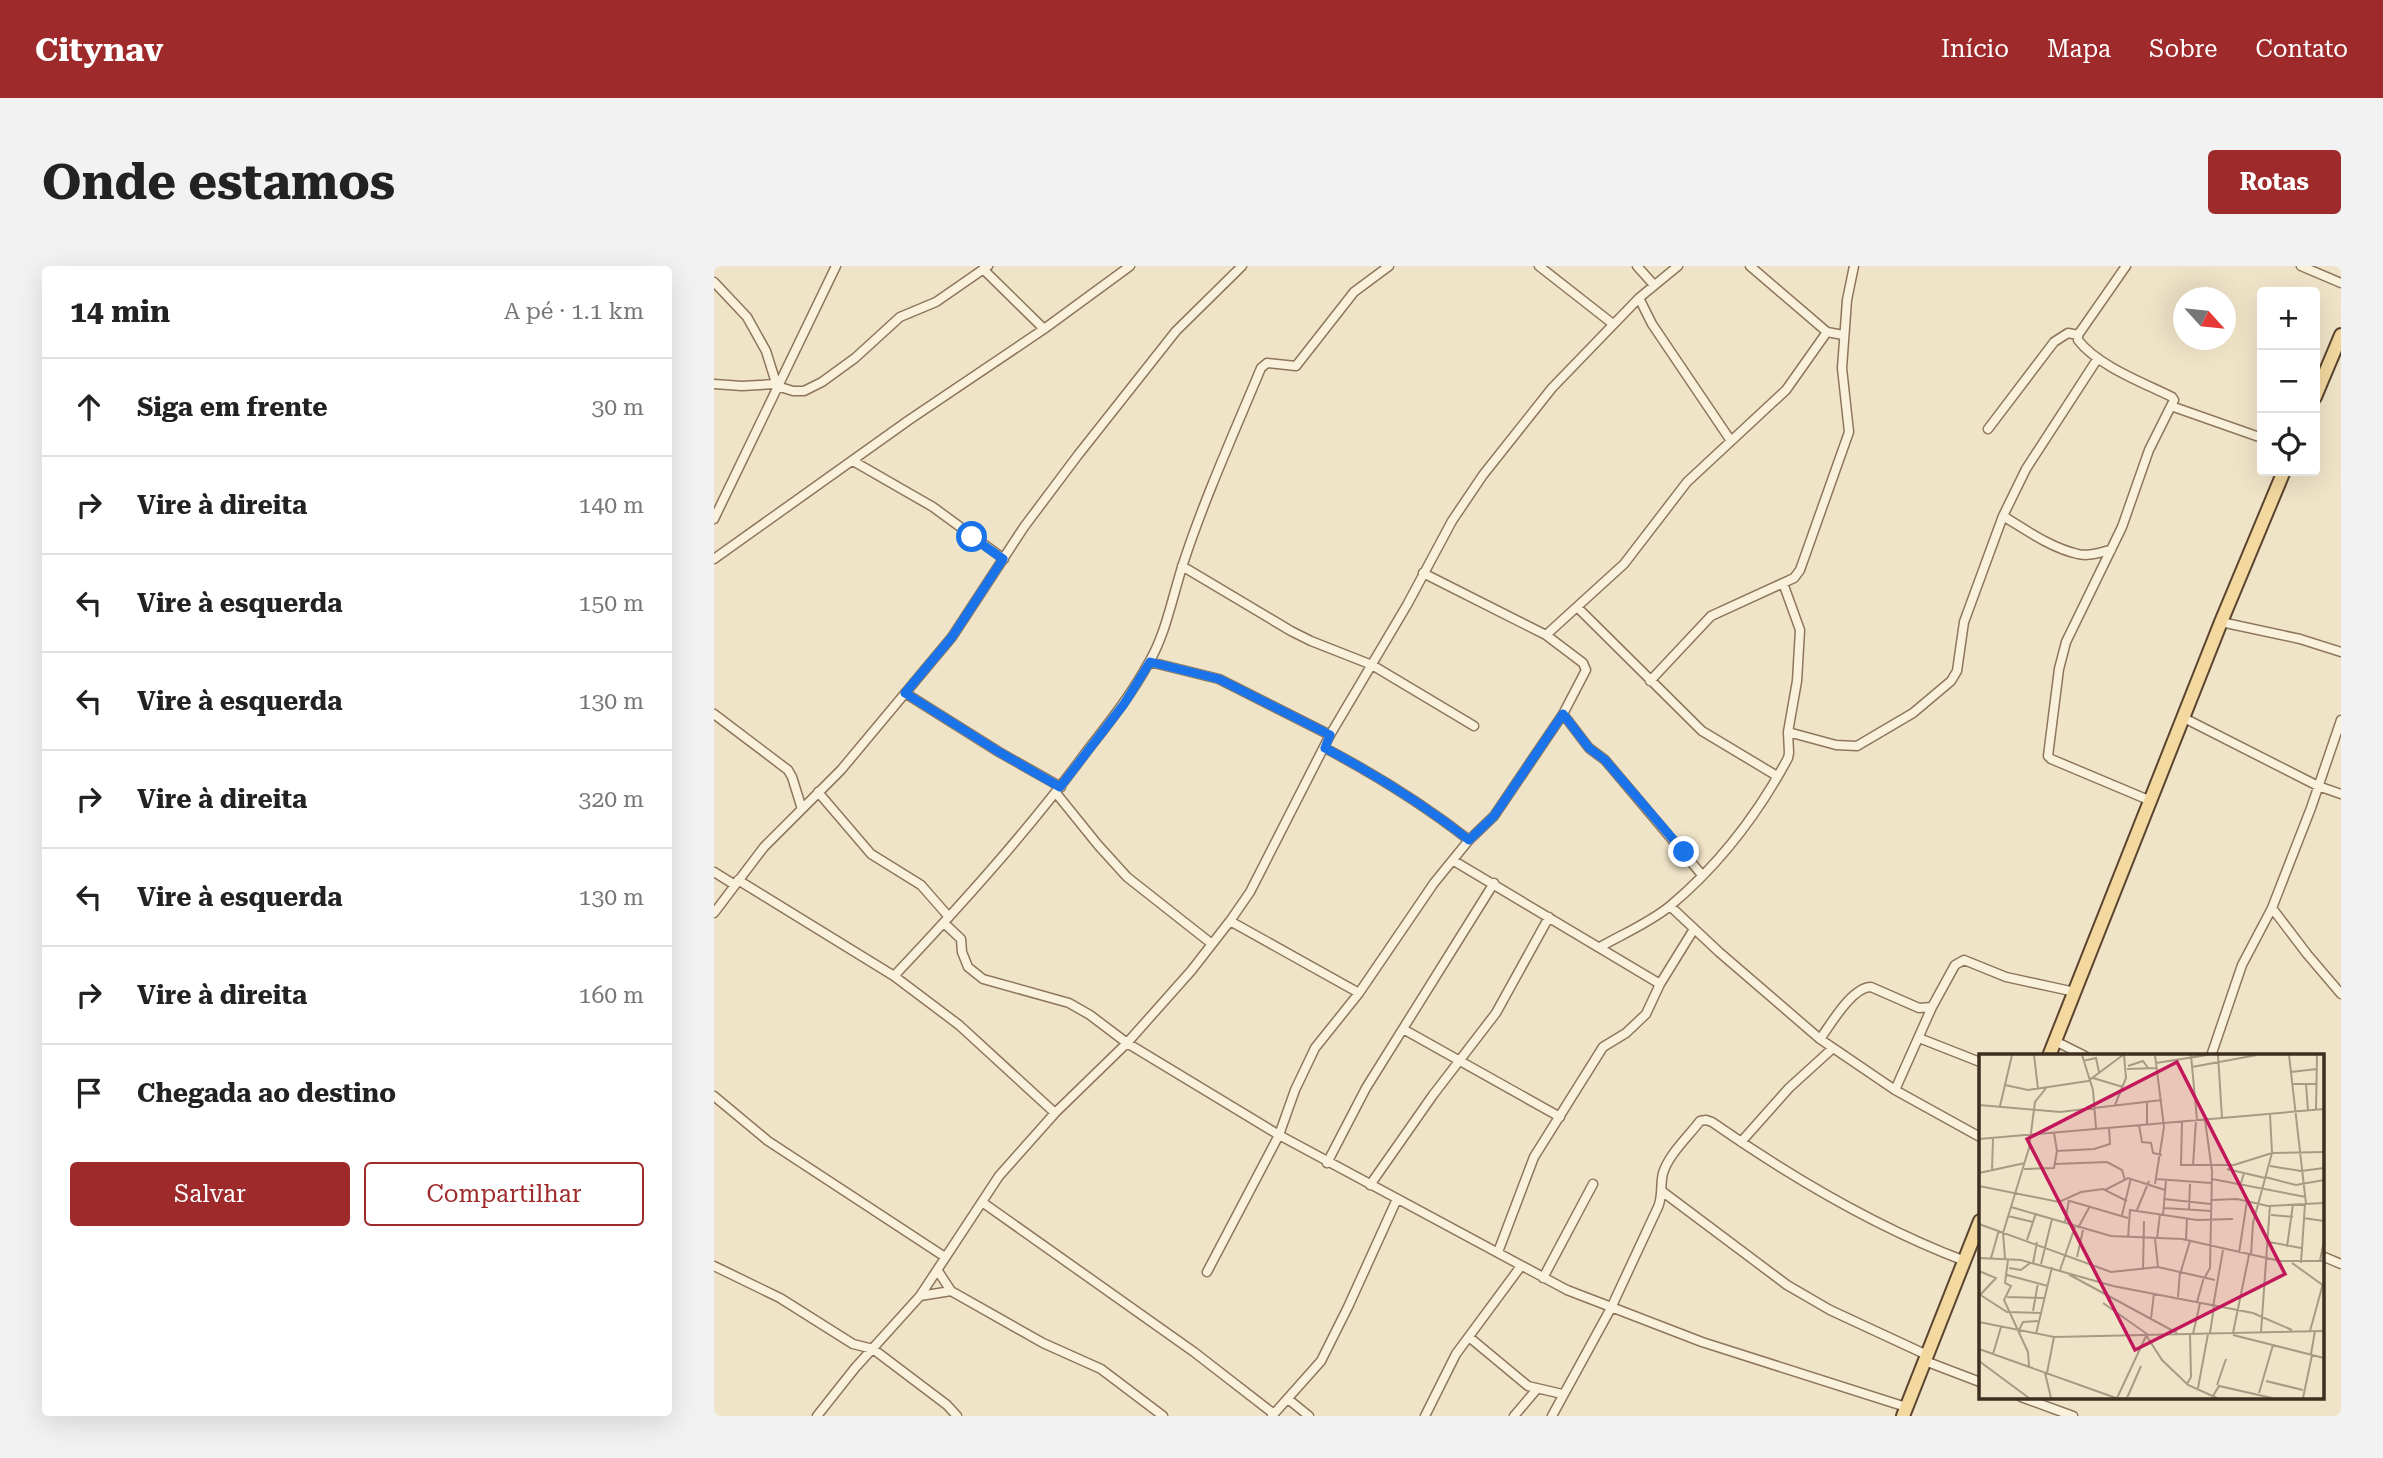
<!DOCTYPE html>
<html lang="pt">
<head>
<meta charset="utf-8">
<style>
  body { margin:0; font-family:"Roboto Serif",serif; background:#f2f2f2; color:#222 }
  .controls { position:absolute; right:21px; top:21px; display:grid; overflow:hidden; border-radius:7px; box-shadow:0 7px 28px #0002 }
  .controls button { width:63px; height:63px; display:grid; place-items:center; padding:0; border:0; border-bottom:2px solid #e0e0e0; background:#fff; color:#222; font:35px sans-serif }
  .compass { position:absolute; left:1459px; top:21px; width:63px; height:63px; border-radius:50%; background:#fff; box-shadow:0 7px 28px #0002; rotate:117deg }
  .stop { position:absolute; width:21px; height:21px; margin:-16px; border:5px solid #1a73e8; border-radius:50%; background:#fff }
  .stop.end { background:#1a73e8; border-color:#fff; box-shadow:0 2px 7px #0008 }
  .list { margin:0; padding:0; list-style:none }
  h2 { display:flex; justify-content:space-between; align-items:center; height:91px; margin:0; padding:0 28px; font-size:30px }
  h2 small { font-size:23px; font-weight:400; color:#767676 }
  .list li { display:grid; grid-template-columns:46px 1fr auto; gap:21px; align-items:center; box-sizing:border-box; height:98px; padding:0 28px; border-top:2px solid #e0e0e0 }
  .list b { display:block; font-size:26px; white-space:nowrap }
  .list em { font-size:23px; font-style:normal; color:#767676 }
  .actions { display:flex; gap:14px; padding:21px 28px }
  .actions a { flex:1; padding:16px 0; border:2px solid #9e2a2b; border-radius:7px; text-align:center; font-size:24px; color:#9e2a2b }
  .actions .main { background:#9e2a2b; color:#fff }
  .icon { flex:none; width:38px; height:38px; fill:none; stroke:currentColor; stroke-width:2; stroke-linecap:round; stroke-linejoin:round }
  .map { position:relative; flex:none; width:1627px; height:1150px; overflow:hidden; border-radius:7px }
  header { display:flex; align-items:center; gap:42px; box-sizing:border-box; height:98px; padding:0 35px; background:#9e2a2b; color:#fff }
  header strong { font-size:33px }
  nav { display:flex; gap:38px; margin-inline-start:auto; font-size:24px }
  .intro { display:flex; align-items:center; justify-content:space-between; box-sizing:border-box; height:168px; padding:0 42px }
  h1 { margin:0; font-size:49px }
  .button { padding:18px 32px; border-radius:7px; background:#9e2a2b; color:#fff; font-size:24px; font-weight:700 }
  main { display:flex; gap:42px; padding:0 42px }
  aside { flex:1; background:#fff; border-radius:7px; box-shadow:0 7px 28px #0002 }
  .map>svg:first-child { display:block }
</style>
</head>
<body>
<header>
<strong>Citynav</strong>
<nav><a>Início</a><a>Mapa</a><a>Sobre</a><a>Contato</a></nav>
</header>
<div class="intro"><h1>Onde estamos</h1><a class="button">Rotas</a></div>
<main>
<aside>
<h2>14 min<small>A pé · 1.1 km</small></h2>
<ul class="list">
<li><svg class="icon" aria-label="ahead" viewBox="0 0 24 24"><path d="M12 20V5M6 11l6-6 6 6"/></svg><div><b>Siga em frente</b></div><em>30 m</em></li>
<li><svg class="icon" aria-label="right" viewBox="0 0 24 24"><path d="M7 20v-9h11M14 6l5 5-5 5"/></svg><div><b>Vire à direita</b></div><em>140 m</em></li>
<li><svg class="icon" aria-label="left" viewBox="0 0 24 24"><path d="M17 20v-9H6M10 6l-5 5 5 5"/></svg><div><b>Vire à esquerda</b></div><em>150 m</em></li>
<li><svg class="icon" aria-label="left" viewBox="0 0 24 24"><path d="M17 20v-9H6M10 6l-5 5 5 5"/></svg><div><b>Vire à esquerda</b></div><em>130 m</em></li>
<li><svg class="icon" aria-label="right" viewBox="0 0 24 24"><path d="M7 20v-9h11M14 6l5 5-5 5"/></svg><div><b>Vire à direita</b></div><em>320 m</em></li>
<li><svg class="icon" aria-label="left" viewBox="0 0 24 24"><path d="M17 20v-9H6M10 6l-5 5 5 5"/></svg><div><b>Vire à esquerda</b></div><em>130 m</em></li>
<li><svg class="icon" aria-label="right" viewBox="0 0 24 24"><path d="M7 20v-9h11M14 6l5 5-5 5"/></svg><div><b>Vire à direita</b></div><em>160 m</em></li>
<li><svg class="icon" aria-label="arrive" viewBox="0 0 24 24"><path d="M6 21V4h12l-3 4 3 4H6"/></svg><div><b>Chegada ao destino</b></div></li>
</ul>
<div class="actions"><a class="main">Salvar</a><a>Compartilhar</a></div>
</aside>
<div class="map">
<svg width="1627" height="1150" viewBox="0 0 1627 1150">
  <rect width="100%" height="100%" fill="#f0e4c8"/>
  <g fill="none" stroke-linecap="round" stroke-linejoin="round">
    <defs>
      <path id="minor" d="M825,0L899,58
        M923,0L940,19
        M1036,0L1113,66L1129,69
        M1412,0L1364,69V74C1384,100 1430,117 1458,131L1460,134L1457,140
        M1587,0L1627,17
        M269,3L330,63
        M0,16L33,51L52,85L63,120L79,125H90L108,116L141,92L186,51L222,36L274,0
        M925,32L938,58L1017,175
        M0,118L28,120L61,118
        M1274,163L1340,76L1354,67L1364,69
        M139,195L219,241L290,293
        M1289,250C1312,264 1337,282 1364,288C1374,291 1386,286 1397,284
        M0,253L122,0
        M0,293L195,154L330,63L416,0
        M468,300L577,365L597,375L658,399L760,460
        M863,341L988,465L1063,510
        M1507,356L1586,373L1627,386
        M832,369L910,298L973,216L1072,124L1113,66
        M436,396L505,413L616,469
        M936,415L997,350L1080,312L1086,304L1135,166L1128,102L1133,34L1140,0
        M191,427L285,486L347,521
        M0,448L74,504L78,511L88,543
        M849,448L875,482L891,494L988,609
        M1470,452L1604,520L1627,528
        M1074,466L1122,479L1143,480L1199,447L1237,415L1243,405L1250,356L1289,250L1312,203L1384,92
        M611,482C662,509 709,538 755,574
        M104,526L157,588L207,619L235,651
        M342,527L384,579L413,611L498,678
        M1437,535L1337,493L1334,490L1345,403L1352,376L1408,261L1435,184L1457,140L1548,172
        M740,595L946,718
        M0,606L21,619
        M24,614L180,710L245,759L341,847
        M956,640L1005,686L1106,773L1181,824L1266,871
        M1558,642L1593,688L1627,728
        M0,647L50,581L127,504L238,371L310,261L364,189L462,65L528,0
        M516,655L645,727
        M230,657L247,673L248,686L254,701L269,713L355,737L376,749L413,777L565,869L853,1024L988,1076L1192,1141
        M886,681C909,668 935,657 956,640C1005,599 1044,548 1074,492L1075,487L1074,466L1083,415L1086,364L1069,317
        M180,710C247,639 312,567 370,489C393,459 416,431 434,398C452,368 458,332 469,298C491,231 520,167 547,102L553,97L582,100L640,26L675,0
        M689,763L846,851
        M1205,772L1266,796
        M1106,773C1117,758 1138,721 1157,721L1205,742L1218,741L1241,699L1250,694L1292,711L1361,726
        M1341,775L1371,790
        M1497,790L1528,699L1558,642L1597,542L1627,454
        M1181,824L1218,741
        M0,830L54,875L231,991
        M1027,876L1075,822L1119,782
        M613,897L652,822L780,617
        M656,919L719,829L782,747L835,651
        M949,926L1073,1019L1116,1044L1213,1089
        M268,936L480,1086L560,1148
        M784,986L820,891L889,781L912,767L932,748L946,718L980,663
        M1608,990L1627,998
        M0,1000L66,1032L139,1078L159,1083L233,1139L243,1150
        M224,1005L237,1025L329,1077L387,1103L449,1150
        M493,1006L565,869L581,824L601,782L645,727L720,617L755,574L780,550L849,448L872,404L869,397L832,369L709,307
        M829,1012L879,918
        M206,1030L237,1025
        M755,1071L814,1120L848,1128
        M1211,1095L1266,1116
        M1307,1131L1359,1150
        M574,1133L595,1150
        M103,1150L141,1102L206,1030L285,910L341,847L413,777L477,705L516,655L536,626L616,469L693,339L738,255L769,209L838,122L925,32L964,0
        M558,1150L607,1095L634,1041L683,933
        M711,1150L742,1088L807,1000
        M800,1150L823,1123
        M838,1150L897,1042L944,941C949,930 946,919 949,907C955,888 974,871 986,855L992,854L998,856C1077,911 1161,961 1251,995"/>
      <path id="primary" d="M1601,131L1627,69
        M1335,790L1507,356L1570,205
        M1189,1150L1266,955"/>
    </defs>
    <!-- minor casing -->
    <use href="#minor" stroke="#8d765c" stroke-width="11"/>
    <!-- primary casing -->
    <use href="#primary" stroke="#5b4430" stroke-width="16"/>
    <!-- minor -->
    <use href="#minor" stroke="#faf1dc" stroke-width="8"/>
    <!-- primary -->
    <use href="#primary" stroke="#f3d9a0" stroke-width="12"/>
  </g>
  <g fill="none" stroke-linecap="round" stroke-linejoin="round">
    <!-- route -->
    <path stroke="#1a73e8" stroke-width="9" d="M258,271L289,293L238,371L191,427L285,486L346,521L410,438L436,396L505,413L616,469L611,482C662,509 709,538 755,574L780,550L849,448L875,482L891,494L970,586"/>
  </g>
  <!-- overview -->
  <g transform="translate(1265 788)">
    <rect width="345" height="345" fill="#f0e4c8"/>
    <path fill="none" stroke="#a89b85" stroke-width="2" d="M55,1L59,35M103,1L114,36L117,74M176,1L185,73L176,130M212,1L218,66M239,1L243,64M310,1L327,150M104,7L117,4L120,18M177,9L228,1M149,12L164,7L169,14M213,13L278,1M148,15L178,14M312,18L338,15M114,24L144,33M313,30H337M327,30L329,56M26,31L49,36L109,27L144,1M168,48V70M0,51L81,58L183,46M136,51L147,24L145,1M21,52L33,1M337,56L338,1M226,66L233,117L231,214L226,223M203,68L202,111H255L293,99L345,98M160,71L163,88L172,89L174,99L183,101M75,79L78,97L115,95L131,90L130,74M0,85L345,55M76,110L128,108L143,116L146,126M214,111L217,66M291,112L322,117L345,114M45,115L75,114L78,97M248,115L265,119L262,129M13,117L14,84M0,119L46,109M265,119L286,124M286,123L317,131L345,126M177,125L232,129M233,125L327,143M0,132L80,148L102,138L124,135L148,147M126,136L149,124L186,136M185,145L232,150M232,146L258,145L289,152L345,149M91,147L149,164M32,153L132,182L203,185L301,207H345M185,154L232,157M158,156L170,127M210,156L211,130M143,161L152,124M184,161L187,126M292,161L314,163M29,162L54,168M324,164L345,167M86,168L90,146M0,170L132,218L179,213L236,226M99,174L111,152M149,184L151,156L218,166L254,165M176,185L179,213M178,185L181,160M48,186L57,159M207,186L208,164M290,188L322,194M308,193L314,150M260,199L268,147M272,201L274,169L293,99L291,60M98,203L104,176M0,204L42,206L134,232L274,259L313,276M12,204L20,176M26,204L24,179L50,94L56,48L68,33M29,206L26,229L32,232L25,246L49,298L50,312M341,207L345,186M54,209L58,188M313,209L345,232M322,209L326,150M62,210L73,165M30,214L42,216L51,209M81,216L96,173M164,216L165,167M0,217L17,224L1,241M202,217L211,187M89,220L198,279M28,221L69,232M0,240L28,258L62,259M28,243L65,244M199,243L201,217M218,248L225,223M124,249L168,280L138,344M234,253L244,196M54,257L59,229M172,265L175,239M0,268L75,283L345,277M40,276L44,268L59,267M331,277L345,226M282,278L291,151M231,279L235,253M254,279L270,201M57,280L73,213M214,280L221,249M167,281L183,306L209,331L238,344M254,281L345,304M0,295L137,344M14,300L22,273M332,300L336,277M0,307L50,344M66,319L72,344M68,319L75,283M287,327L324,336M208,330L212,323L211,280M238,331L247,305M219,334L229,280M280,339L294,291M234,342L240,332L293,344M148,344L162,312M324,344L333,301"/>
    <path fill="#c2185b" fill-opacity="0.15" stroke="#c2185b" stroke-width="3.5" d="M198,8L306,220L156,296L48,85Z"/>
    <rect width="345" height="345" fill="none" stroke="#3d2e20" stroke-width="3.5"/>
  </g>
</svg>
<div class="controls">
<button>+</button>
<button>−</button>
<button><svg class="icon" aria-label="locate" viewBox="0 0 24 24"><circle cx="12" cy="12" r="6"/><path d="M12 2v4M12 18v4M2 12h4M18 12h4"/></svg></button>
</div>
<svg class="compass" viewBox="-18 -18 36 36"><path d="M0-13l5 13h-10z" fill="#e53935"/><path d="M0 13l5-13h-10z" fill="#767676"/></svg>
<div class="stop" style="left:258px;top:271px"></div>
<div class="stop end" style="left:970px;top:586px"></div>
</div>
</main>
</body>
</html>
